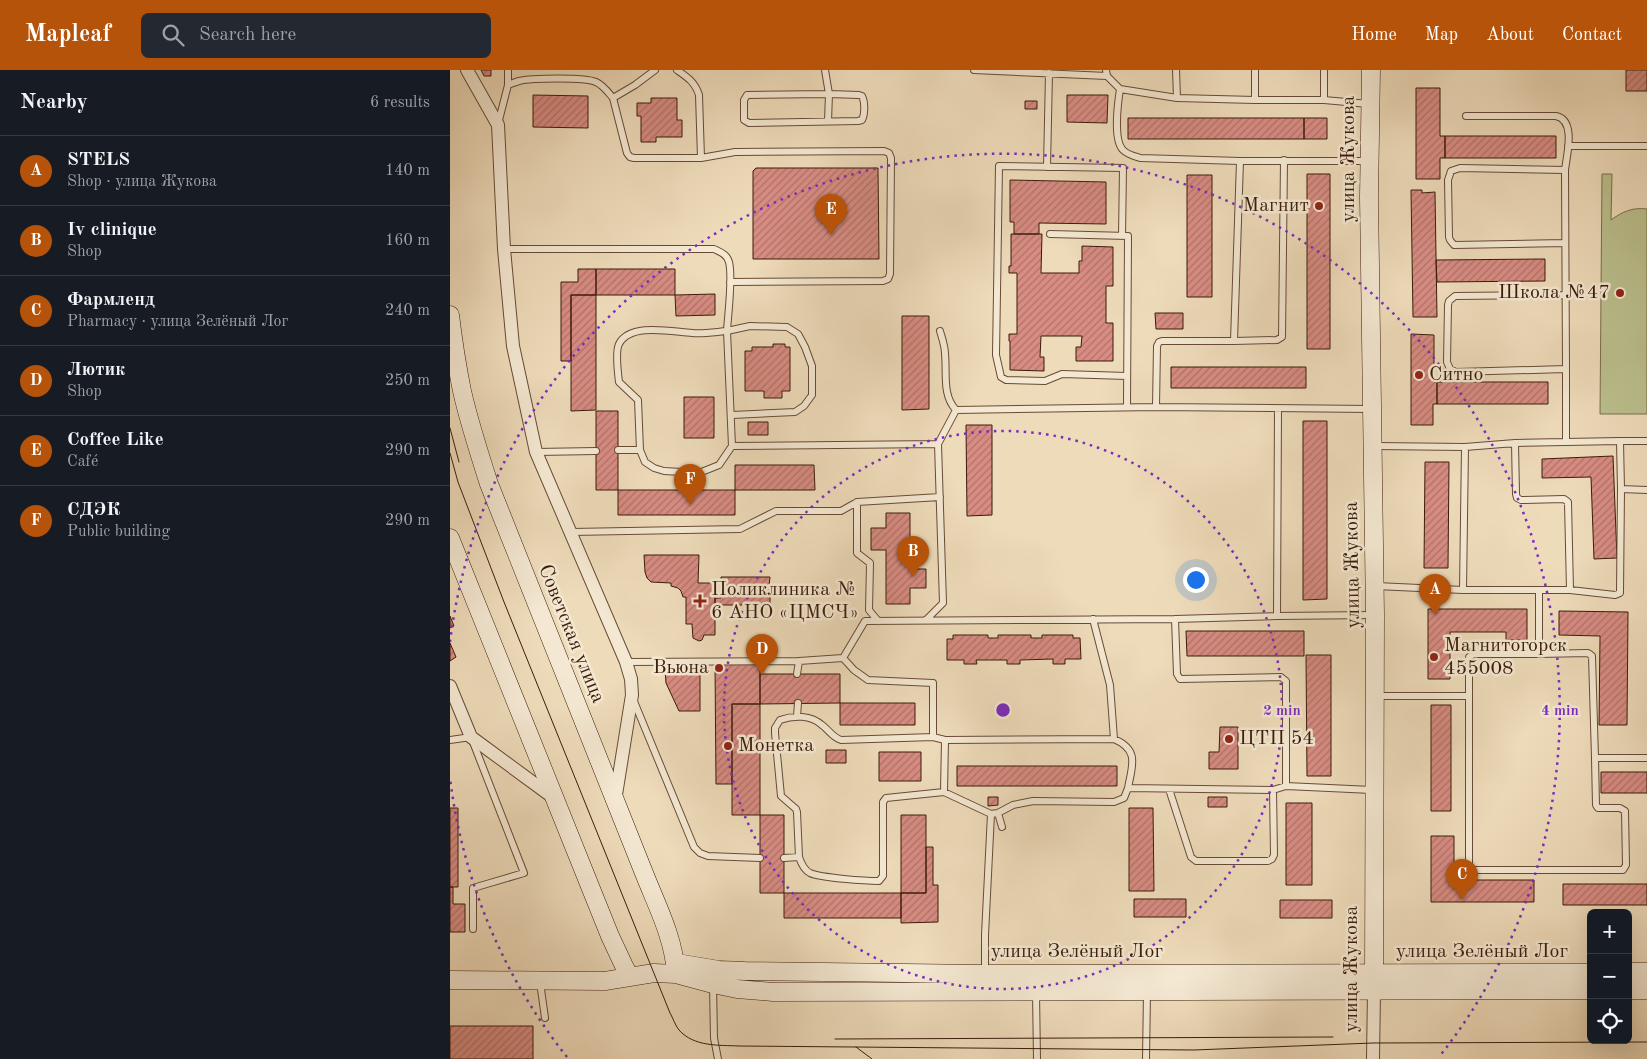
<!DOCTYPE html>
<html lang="en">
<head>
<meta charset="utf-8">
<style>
  body { margin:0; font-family:"Old Standard TT",serif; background:#242831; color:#f1f3f6 }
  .controls { position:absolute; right:15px; bottom:15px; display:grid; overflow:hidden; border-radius:8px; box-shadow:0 5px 20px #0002 }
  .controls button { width:45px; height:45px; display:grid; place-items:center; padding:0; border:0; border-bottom:1px solid #363941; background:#171b24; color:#f1f3f6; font:25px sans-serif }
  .you { position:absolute; left:745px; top:509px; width:18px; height:18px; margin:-12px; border:4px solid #fff; border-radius:50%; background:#1a73e8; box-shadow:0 0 0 8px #1a73e833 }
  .badge { display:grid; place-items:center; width:32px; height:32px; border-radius:50%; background:#b45309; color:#fff; font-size:16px; font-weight:700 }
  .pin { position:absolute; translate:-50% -41px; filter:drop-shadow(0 1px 2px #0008) }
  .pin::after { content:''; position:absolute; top:26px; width:18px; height:15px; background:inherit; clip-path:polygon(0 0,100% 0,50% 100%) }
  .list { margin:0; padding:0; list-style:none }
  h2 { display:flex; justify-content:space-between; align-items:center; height:65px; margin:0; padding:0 20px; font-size:21px }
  h2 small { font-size:16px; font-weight:400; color:#9ea1a6 }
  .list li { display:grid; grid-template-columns:32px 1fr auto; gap:15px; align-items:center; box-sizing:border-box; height:70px; padding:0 20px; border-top:1px solid #363941 }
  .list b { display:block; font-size:19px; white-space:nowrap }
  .list p { margin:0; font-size:16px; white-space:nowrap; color:#9ea1a6 }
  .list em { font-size:16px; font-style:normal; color:#9ea1a6 }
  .icon { flex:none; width:28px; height:28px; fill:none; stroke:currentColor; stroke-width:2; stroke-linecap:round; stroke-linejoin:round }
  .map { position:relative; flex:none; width:1197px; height:989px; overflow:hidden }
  header { display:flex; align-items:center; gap:30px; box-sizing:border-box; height:70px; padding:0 25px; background:#b45309; color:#fff }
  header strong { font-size:24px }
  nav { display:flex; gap:28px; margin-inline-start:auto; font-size:18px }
  .search { width:350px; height:45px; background:#242831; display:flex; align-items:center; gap:12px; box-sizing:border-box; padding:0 18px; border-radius:8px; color:#9ea1a6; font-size:19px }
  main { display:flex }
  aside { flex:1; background:#171b24 }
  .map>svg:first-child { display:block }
</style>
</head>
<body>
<header>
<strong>Mapleaf</strong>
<div class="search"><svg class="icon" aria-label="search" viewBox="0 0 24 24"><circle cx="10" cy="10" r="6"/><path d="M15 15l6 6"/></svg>Search here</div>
<nav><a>Home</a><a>Map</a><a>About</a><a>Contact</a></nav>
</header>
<main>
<aside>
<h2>Nearby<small>6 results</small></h2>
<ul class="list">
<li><span class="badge">A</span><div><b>STELS</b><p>Shop · улица Жукова</p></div><em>140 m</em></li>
<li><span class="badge">B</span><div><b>Iv clinique</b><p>Shop</p></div><em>160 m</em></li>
<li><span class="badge">C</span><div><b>Фармленд</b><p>Pharmacy · улица Зелёный Лог</p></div><em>240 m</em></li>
<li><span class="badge">D</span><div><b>Лютик</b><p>Shop</p></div><em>250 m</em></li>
<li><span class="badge">E</span><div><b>Coffee Like</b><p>Café</p></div><em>290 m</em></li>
<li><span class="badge">F</span><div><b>СДЭК</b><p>Public building</p></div><em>290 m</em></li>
</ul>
</aside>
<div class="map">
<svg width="1197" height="989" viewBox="0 0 1197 989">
  <defs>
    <pattern id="building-hatch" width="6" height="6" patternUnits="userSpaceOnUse" patternTransform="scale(1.25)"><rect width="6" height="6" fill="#d88c83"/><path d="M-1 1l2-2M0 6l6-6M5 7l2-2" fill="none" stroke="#b07269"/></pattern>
  </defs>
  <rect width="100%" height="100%" fill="#eedbba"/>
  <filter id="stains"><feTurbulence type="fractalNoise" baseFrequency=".004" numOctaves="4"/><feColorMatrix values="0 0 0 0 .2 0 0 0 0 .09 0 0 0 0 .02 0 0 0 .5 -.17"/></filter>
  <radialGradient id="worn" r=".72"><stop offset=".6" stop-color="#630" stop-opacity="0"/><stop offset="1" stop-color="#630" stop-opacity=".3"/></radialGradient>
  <!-- green -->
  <path fill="#bbc08e" stroke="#7a6e4c" d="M1152,104H1162L1161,150C1172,142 1182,137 1197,139V344H1150Z"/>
  <!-- building -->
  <path fill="url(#building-hatch)" stroke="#3a1b0a" d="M31,0H41V6H34Z
    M1176,0H1197V21H1176Z
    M966,18H990V66H995V88H990V109H966Z
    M83,25L138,26V58L83,57Z
    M617,25H658L657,53L617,52Z
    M201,28H227V50H232V67H206V72H191V46H187V33H201Z
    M575,31H587V39H575Z
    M678,48H854V69H678Z
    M854,48H877V69H854Z
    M995,66H1106V88H995Z
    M306,98H428L429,189H303V101Z
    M857,104H880V279H857Z
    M737,105H762V227H737Z
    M560,110L656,112V154L589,153V164H564V152H560Z
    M961,120H972V123L985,122L987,247H963Z
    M561,164H592L591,203H629V191H632V176L663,177V216H656V253H663V291H626V277H631L632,266H591L590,287H594V301L560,300V271H559V264H567V203H559V196H561Z
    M1095,189V211L987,212L986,190Z
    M128,199H146V225H121V291H111V212H128Z
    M146,199H225V225H146Z
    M265,224V245L226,246L225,225Z
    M121,225H146V340L121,341Z
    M705,243H733V259H706Z
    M452,246H479V339L452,340Z
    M961,264L984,265V312H987V334H983V355H961Z
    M323,274H335V277H340V321H332V328H314V321H295V281H302V277H323Z
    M721,297H856V318H721Z
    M987,312H1098V334H987Z
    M234,327H264V368H234Z
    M146,341H168V420H146Z
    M853,351H877V529L853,530Z
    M298,352H318V365H298Z
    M516,355H542V445L517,446Z
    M1163,386L1167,488L1144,489L1141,407L1092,408V389Z
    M975,392H999L998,498H974Z
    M285,395H364L365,420H285Z
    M168,420H285V445H168Z
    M436,443H460V499H476V518H460V534H436V480H421V458H436Z
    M194,485H249L248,513H265V565H254L252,570L249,571L243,568L242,554H236V527H233L231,521L228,518L221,516V513L201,512L197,508L195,502Z
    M271,507H320L319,516L325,518V521L324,525L320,526V535H265V528H271Z
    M978,539H1077V570H1056V562H1000V609H978Z
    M1109,541L1178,542L1177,655H1149L1150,566L1109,565Z
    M0,546L4,556L0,558Z
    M736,561H854V586H737Z
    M503,565H538V568H548V565H581V568H592V565H623V568H630L631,589H615V594H603V589L570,590V594H557V590H526L527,594H514V590H497V569H503Z
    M0,573L6,587L0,591Z
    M856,585H881V706H857Z
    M265,594H310V634H282V714H266Z
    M215,600H249L250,602V641H229L216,613Z
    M310,604H390V633L310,634Z
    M390,633H465V655H390Z
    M282,634H310V745H282Z
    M981,635H1001V741H981Z
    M770,657H788V699H759V682H769Z
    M376,680H396V693H376Z
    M429,682H471V711H429Z
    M507,696H667V716H507Z
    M1151,702H1197V723H1151Z
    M538,727H548V735L538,736Z
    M758,727H777V737H758Z
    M836,733H862V815H836Z
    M0,738H8V817H0Z
    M679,738H703L704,821H679Z
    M310,745H334V823H310Z
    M451,745H476V823H451Z
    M981,766H1004V810H1084V832H981Z
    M476,777H483V815H488V852L451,853V823H476Z
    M1113,814H1197V835H1113Z
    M0,817H3V834H15V862H0Z
    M334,823H451V848H334Z
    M684,829H736V847H684Z
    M830,830H882V848H830Z
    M0,956H83V989H0Z"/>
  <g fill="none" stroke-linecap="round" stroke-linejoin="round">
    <defs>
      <path id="lane" d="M375,0L379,24L378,51
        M524,0L657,6
        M656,0L657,6L670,19
        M726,0L727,28
        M805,0V30
        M58,15C61,14 65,12 69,11C81,8 135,7 146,12C153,15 158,22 163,28L185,15L205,0
        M379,24L409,25L412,26C415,32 415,44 412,50L408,51L299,53L294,50V30L297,25Z
        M163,28L177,83L180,87L184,88H251L249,25C245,12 237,7 227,0
        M874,30V0
        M1016,46H1106C1126,50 1117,84 1115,100L1116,299
        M48,54L58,15V0
        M1118,76H1197
        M251,88L285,82L434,81L439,83L441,88L440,204L438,209L433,211L280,212
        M790,91L784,271L827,270L832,267L834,90
        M917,91H790L690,88C684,86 678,85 673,80C663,70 668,32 670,19L727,28L805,30H874L919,34
        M597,97L599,3
        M1115,100L1010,98L1001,101L998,110L999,167L1000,170L1004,175L1115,173
        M600,164L678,166L677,337
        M672,166L673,98L549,96L546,285L551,307L556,310L595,311L612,304L677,306
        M54,179H264C270,182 277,184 279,192C283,207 278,244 277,261L300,256L337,257L348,264L355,277L362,296V325L354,336L345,342L282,345
        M1115,225L1005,226L999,231L998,235L997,292L1000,299L1006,302L1116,299V372
        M490,261C492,268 495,276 495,284C497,304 492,325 506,340
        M784,271H712L709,272L707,276L706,337L921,339
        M828,339L827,546L924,545
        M1170,371H1197
        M1065,373L1066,424L1067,428L1071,430L1114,429L1118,432L1120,520
        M282,376L488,374L506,340L706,337
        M925,376L1015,377L1013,520
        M1015,377L1065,373L1170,371L1171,419L1197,420
        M168,380H190L195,392L204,398L214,401L249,403L269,395L282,376L277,261C265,262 253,264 242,263C223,262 180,252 169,274C165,282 168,303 169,312L188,330L190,380
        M86,382L146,381
        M407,432V483L420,493L419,540L428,551
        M121,462L290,459L326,441H391L407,432L490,427
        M926,516L1013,520H1089V584H1024L1019,587V795L1023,800H1173L1176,795L1175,741L1170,738H1148L1146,735L1145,688H1197
        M1089,520H1120L1165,525L1170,523L1171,419
        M643,549L660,615L664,669
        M725,549L727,604L730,609L831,607L836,611V716L922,720
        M476,550L493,533L488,374
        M1089,584L1138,583L1142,586L1145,688
        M393,588L404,600L418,610L483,613V667L495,670
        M176,592L349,591L393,588L415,551L725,549L827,546
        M347,604L349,591
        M925,626H1019
        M183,629L244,777L250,783L258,786L310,788
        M347,646L348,633
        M0,670L21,667L74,803L23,818V859
        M719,719L741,787L746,791H818L822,789L824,785L823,720
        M494,722L495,670L664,669C690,680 682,696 678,718
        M548,743L552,757
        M541,744L548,743L563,735L583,731L664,732L674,728L678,718L823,720L836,716
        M349,787L347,742L346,739L331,726L325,663V658L330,650C344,645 361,645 372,655C379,660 382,667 391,670L483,667
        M334,788L349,787C351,793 354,800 360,803C371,808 416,811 429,811L433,806V732L436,728L494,722L541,744L535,865V904
        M90,912L95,948
        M263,915L264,968L268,989
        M586,923L587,989
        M696,989L697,922"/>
      <path id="street" d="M17,0L48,55L54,179L63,276L86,382L176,592L181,609L182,625L165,731
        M0,616L21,667L104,728
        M923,989L924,921"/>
      <path id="secondary" d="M921,0L919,127L925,545L924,915
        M0,245C3,270 7,296 12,321C19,352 29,383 39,414L194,803C207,836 224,868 226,904
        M0,468L160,866L174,896L180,907
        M227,893L269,900L295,901L535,904L1141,903
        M1178,902H1197
        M0,910L155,911L204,903L226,904L263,914L287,919L323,922L1141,920
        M1178,920H1197"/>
    </defs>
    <!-- lane casing -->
    <use href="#lane" stroke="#674b36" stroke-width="8"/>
    <!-- street casing -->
    <use href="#street" stroke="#674b36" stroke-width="14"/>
    <!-- secondary casing -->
    <use href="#secondary" stroke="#3a1b0a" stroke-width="19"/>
    <!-- lane -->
    <use href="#lane" stroke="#f4e8d2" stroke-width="6"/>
    <!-- street -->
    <use href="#street" stroke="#f4e8d2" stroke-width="12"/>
    <!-- secondary -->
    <use href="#secondary" stroke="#f4e8d2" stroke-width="18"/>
    <!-- tram -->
    <path stroke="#3a1b0a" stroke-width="1" d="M0,358L9,392
      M0,383L8,412L54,532L220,943C223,948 225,955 229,960C244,977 269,975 289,976L744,980L923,973L1197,972
      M385,969L883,967
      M406,977L422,989"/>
  </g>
  <!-- distance rings -->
  <g fill="none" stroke="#7b2cbf" stroke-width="2.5" stroke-dasharray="2.5 5">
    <circle cx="553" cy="640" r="279"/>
    <path d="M117 987A557 557 0 0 1 0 708M0 572A557 557 0 1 1 989 987"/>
  </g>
  <!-- markers -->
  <g fill="#8f2418" stroke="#f4e8d2" stroke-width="2">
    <circle cx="869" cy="136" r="5"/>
    <circle cx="1170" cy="223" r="5"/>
    <circle cx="969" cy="305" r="5"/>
    <path d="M247.5 523.5h5v5h5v5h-5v5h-5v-5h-5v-5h5z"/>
    <circle cx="984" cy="587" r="5"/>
    <circle cx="269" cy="598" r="5"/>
    <circle cx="779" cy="669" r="5"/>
    <circle cx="278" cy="676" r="5"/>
  </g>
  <g text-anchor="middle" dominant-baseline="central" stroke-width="5" stroke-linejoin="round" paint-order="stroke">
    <!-- street labels -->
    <g font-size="20" fill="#3a1b0a" stroke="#f4e8d2">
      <text transform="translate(899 89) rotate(-90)">улица Жукова</text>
      <text transform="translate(903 495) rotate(-91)">улица Жукова</text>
      <text transform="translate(121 564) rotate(68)">Советская улица</text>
      <text x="627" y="882">улица Зелёный Лог</text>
      <text x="1032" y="882">улица Зелёный Лог</text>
      <text transform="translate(902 899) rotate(-90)">улица Жукова</text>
    </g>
    <!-- poi labels -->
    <g font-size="20" fill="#3a1b0a" stroke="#f4e8d2" text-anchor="start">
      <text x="859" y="136" text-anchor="end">Магнит</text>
      <text x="1160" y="223" text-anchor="end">Школа №47</text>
      <text x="979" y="305">Ситно</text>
      <text x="261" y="520">Поликлиника №<tspan x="261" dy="23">6 АНО «ЦМСЧ»</tspan></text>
      <text x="994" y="576">Магнитогорск<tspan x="994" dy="23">455008</tspan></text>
      <text x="259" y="598" text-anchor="end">Вьюна</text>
      <text x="789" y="669">ЦТП 54</text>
      <text x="288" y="676">Монетка</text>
    </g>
  </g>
  <circle cx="553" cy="640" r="8" fill="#7b2cbf" stroke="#f4e8d2" stroke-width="2.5"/>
  <g font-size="15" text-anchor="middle" font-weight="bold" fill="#7b2cbf" stroke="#f4e8d2" stroke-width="5" stroke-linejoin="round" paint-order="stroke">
    <text x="832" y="645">2 min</text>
    <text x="1110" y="645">4 min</text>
  </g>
  <rect width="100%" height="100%" filter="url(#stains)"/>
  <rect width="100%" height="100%" fill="url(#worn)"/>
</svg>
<div class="controls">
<button>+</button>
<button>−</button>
<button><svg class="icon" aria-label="locate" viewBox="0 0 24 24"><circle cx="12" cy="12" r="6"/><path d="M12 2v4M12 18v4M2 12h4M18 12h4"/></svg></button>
</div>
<div class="you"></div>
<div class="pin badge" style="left:985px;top:545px">A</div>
<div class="pin badge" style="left:463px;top:507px">B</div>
<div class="pin badge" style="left:1012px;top:830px">C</div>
<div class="pin badge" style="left:312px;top:605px">D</div>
<div class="pin badge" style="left:381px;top:165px">E</div>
<div class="pin badge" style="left:240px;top:435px">F</div>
</div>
</main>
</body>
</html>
